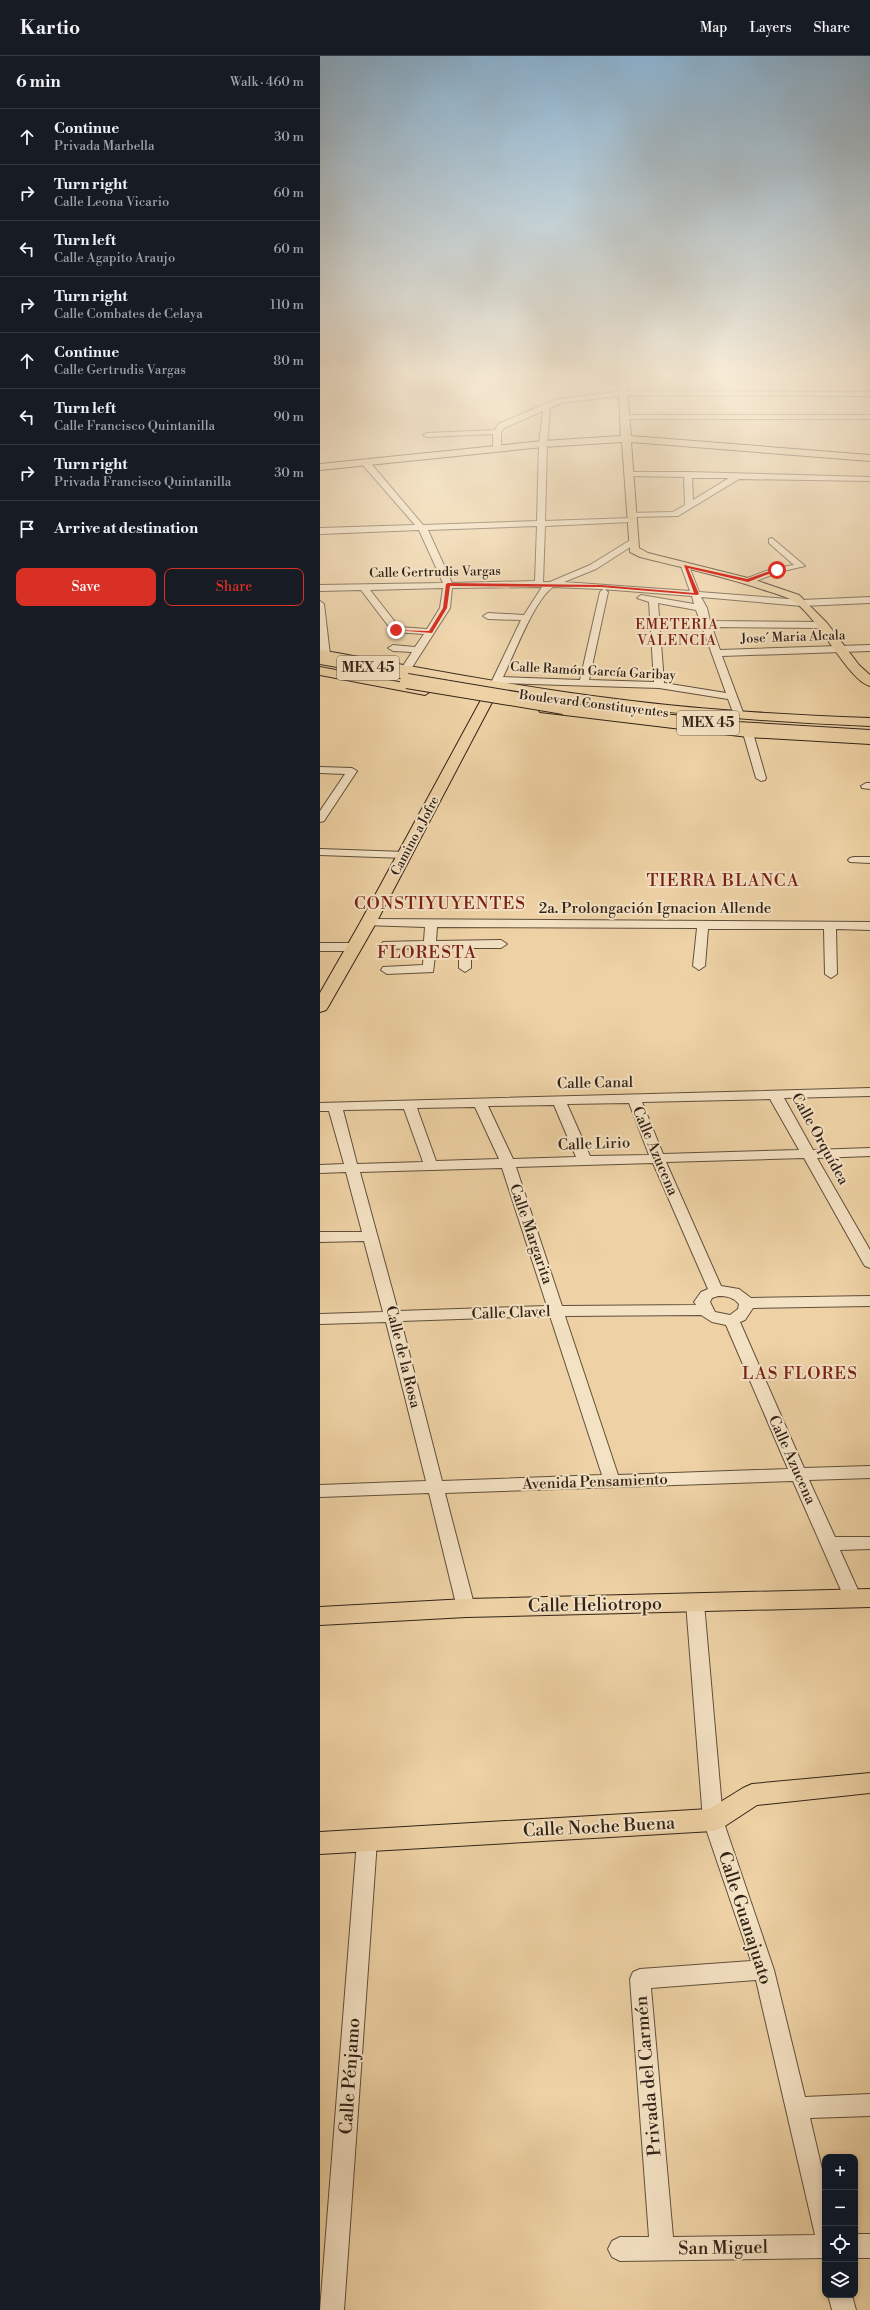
<!DOCTYPE html>
<html lang="en">
<head>
<meta charset="utf-8">
<style>
  body { margin:0; font-family:"Libre Bodoni",serif; background:#20242c; color:#f1f3f6 }
  .controls { position:absolute; right:12px; bottom:12px; display:grid; overflow:hidden; border-radius:8px; box-shadow:0 2px 6px #0003 }
  .controls button { width:36px; height:36px; display:grid; place-items:center; padding:0; border:0; border-bottom:1px solid #363941; background:#171b24; color:#f1f3f6; font:20px sans-serif }
  .stop { position:absolute; width:12px; height:12px; margin:-9px; border:3px solid #d93025; border-radius:50%; background:#fff }
  .stop.end { background:#d93025; border-color:#fff; box-shadow:0 1px 4px #0008 }
  .list { margin:0; padding:0; list-style:none }
  h2 { display:flex; justify-content:space-between; align-items:center; height:52px; margin:0; padding:0 16px; font-size:17px }
  h2 small { font-size:13px; font-weight:400; color:#9ea1a6 }
  .list li { display:grid; grid-template-columns:26px 1fr auto; gap:12px; align-items:center; box-sizing:border-box; height:56px; padding:0 16px; border-top:1px solid #363941 }
  .list b { display:block; font-size:15px; white-space:nowrap }
  .list p { margin:0; font-size:13px; white-space:nowrap; color:#9ea1a6 }
  .list em { font-size:13px; font-style:normal; color:#9ea1a6 }
  .actions { display:flex; gap:8px; padding:12px 16px }
  .actions a { flex:1; padding:9px 0; border:1px solid #d93025; border-radius:8px; text-align:center; font-size:14px; color:#d93025 }
  .actions .main { background:#d93025; color:#fff }
  .icon { flex:none; width:22px; height:22px; fill:none; stroke:currentColor; stroke-width:2; stroke-linecap:round; stroke-linejoin:round }
  .map { position:relative; flex:none; width:550px; height:2254px; overflow:hidden }
  header { display:flex; align-items:center; gap:24px; box-sizing:border-box; height:56px; padding:0 20px; background:#171b24; border-bottom:1px solid #363941 }
  header strong { font-size:19px }
  nav { display:flex; gap:22px; margin-inline-start:auto; font-size:14px }
  main { display:flex }
  aside { flex:1; background:#171b24 }
  .map>svg:first-child { display:block }
</style>
</head>
<body>
<header>
<strong>Kartio</strong>
<nav><a>Map</a><a>Layers</a><a>Share</a></nav>
</header>
<main>
<aside>
<h2>6 min<small>Walk · 460 m</small></h2>
<ul class="list">
<li><svg class="icon" aria-label="ahead" viewBox="0 0 24 24"><path d="M12 20V5M6 11l6-6 6 6"/></svg><div><b>Continue</b><p>Privada Marbella</p></div><em>30 m</em></li>
<li><svg class="icon" aria-label="right" viewBox="0 0 24 24"><path d="M7 20v-9h11M14 6l5 5-5 5"/></svg><div><b>Turn right</b><p>Calle Leona Vicario</p></div><em>60 m</em></li>
<li><svg class="icon" aria-label="left" viewBox="0 0 24 24"><path d="M17 20v-9H6M10 6l-5 5 5 5"/></svg><div><b>Turn left</b><p>Calle Agapito Araujo</p></div><em>60 m</em></li>
<li><svg class="icon" aria-label="right" viewBox="0 0 24 24"><path d="M7 20v-9h11M14 6l5 5-5 5"/></svg><div><b>Turn right</b><p>Calle Combates de Celaya</p></div><em>110 m</em></li>
<li><svg class="icon" aria-label="ahead" viewBox="0 0 24 24"><path d="M12 20V5M6 11l6-6 6 6"/></svg><div><b>Continue</b><p>Calle Gertrudis Vargas</p></div><em>80 m</em></li>
<li><svg class="icon" aria-label="left" viewBox="0 0 24 24"><path d="M17 20v-9H6M10 6l-5 5 5 5"/></svg><div><b>Turn left</b><p>Calle Francisco Quintanilla</p></div><em>90 m</em></li>
<li><svg class="icon" aria-label="right" viewBox="0 0 24 24"><path d="M7 20v-9h11M14 6l5 5-5 5"/></svg><div><b>Turn right</b><p>Privada Francisco Quintanilla</p></div><em>30 m</em></li>
<li><svg class="icon" aria-label="arrive" viewBox="0 0 24 24"><path d="M6 21V4h12l-3 4 3 4H6"/></svg><div><b>Arrive at destination</b></div></li>
</ul>
<div class="actions"><a class="main">Save</a><a>Share</a></div>
</aside>
<div class="map">
<svg width="550" height="2254" viewBox="0 0 550 2254">
  <rect width="100%" height="100%" fill="#eed2a5"/>
  <filter id="stains"><feTurbulence type="fractalNoise" baseFrequency=".005" numOctaves="4"/><feColorMatrix values="0 0 0 0 .2 0 0 0 0 .09 0 0 0 0 .02 0 0 0 .5 -.17"/></filter>
  <radialGradient id="worn" r=".72"><stop offset=".6" stop-color="#630" stop-opacity="0"/><stop offset="1" stop-color="#630" stop-opacity=".3"/></radialGradient>
  <g fill="none" stroke-linecap="round" stroke-linejoin="round">
    <defs>
      <path id="minor" d="M6,320H43L10,324Z
        M536,320L550,321V325L537,321Z
        M304,335L550,336V340L304,339L242,347L230,352L227,388L225,465L311,462L315,464L311,466L225,470L223,526H230L270,509L312,483L315,484V488L276,513L244,526L370,535L361,510L365,507L369,510L379,536L482,544L550,541V547L482,550L381,541L387,552L390,565L503,566L508,569L503,572L392,571L400,594L550,589V595L402,600L424,659L419,662L414,659L408,643L339,632L181,627L178,631H172L170,629L201,564L168,563L163,560L168,557L204,559L222,531L132,532L130,552L91,613L86,616L81,613L92,596L73,595L68,592L73,589L95,591L104,578L73,576L41,534L0,535V529L123,527L99,474L0,478V472L95,469L42,408V404H48L103,469L217,465L219,388L223,355L184,372L181,376V392L177,394L173,392V378L107,381L103,379L107,377L175,374L178,368L237,343ZM217,470L215,525L132,527L108,474ZM233,531L281,533L372,540L374,548L321,539L317,542L329,546L334,626L269,624L288,536L284,533L280,536L260,624L183,621C194,599 214,544 233,531ZM123,532L120,552L107,573L79,571L50,534ZM338,547L376,554L406,637L344,627Z
        M302,359H550V363H302Z
        M307,416H368L550,421V425L419,423L358,460L311,461H308V457L353,456L365,449L364,421L310,420H307ZM372,422H409L373,444Z
        M452,482L485,510L459,516L431,527H425V523L454,512L474,509L449,487V483Z
        M0,545L4,548L10,599L5,602L2,601L0,596Z
        M428,674L433,677L446,722L445,724L441,725L436,722L423,677Z
        M0,711L32,712L37,715L4,765L0,766V755L25,718L0,717Z
        M546,727H550V733L542,732L541,730Z
        M0,793L85,796L91,799L85,802L0,799Z
        M534,801H550V807L530,806L528,804L530,802Z
        M48,863L550,866V874L516,873L517,918L511,922L505,918L504,873H388L385,910L379,914L373,910L377,872L117,871L116,885L181,884L187,888L181,892H151V912L145,916L139,912V892H116L113,916L67,918L61,914L63,911L103,909L104,892L67,893L63,892L61,889L63,886L104,885L105,871L44,869L42,867Z
        M0,887H33L39,891L33,895H0Z
        M550,1032V1040L464,1042L493,1094L550,1092V1100L497,1102L550,1194V1212L545,1210L543,1207L484,1102L346,1106L401,1230L419,1233L431,1242L550,1240V1250L433,1252L425,1264L420,1266L484,1412L550,1410V1422L489,1424L515,1481H550V1493L520,1494L542,1543L539,1548L533,1550L527,1548L473,1425L125,1437L155,1552L152,1557L146,1559L140,1557L137,1552L109,1437L0,1441V1429L106,1425L66,1266L0,1268V1258L63,1256L44,1185L0,1186V1176H42L26,1116L0,1117V1109L24,1108L9,1055H0V1047ZM450,1043L479,1094L343,1098L322,1046ZM309,1047L329,1099L270,1100L247,1048ZM234,1049L256,1101L193,1103L168,1050ZM155,1051L179,1103L116,1105L97,1052ZM84,1053L103,1106L37,1108L23,1054ZM333,1107L388,1233L381,1236L374,1246L376,1249L242,1250L196,1111ZM182,1112L227,1250L78,1255L40,1116ZM398,1240C407,1240 413,1241 419,1248L418,1253L410,1259L395,1256L390,1246L392,1242ZM381,1259L392,1266L406,1269L468,1413L298,1419L245,1260ZM230,1260L282,1419L122,1425L81,1265Z
        M375,1540L381,1542L384,1547L403,1764L454,1914L485,2041L550,2038V2060L490,2062L505,2126V2202L300,2205L292,2201L288,2193L292,2185L300,2181H329L310,1923L313,1916L320,1913L431,1905L383,1764L366,1547L369,1542ZM436,1924L495,2179L353,2181L331,1932Z
        M47,1776L54,1779L57,1785L24,2254H0L37,1785L40,1779Z
        M535,2178H550V2202H535Z
        M508,2239H532L536,2254H512Z"/>
      <path id="major" d="M298,320H306L311,380L550,399V405L311,386L319,492L328,497L432,523L479,539L507,567L539,609L550,619V630C527,624 497,557 470,543C461,539 450,536 441,533C402,520 360,511 320,501L310,496L302,386L223,391L0,414V408L223,385L301,380Z
        M0,594C98,611 197,631 296,643C380,654 465,659 550,662V670C425,665 302,654 179,633L56,867L8,951L6,954L0,956V937L40,867L168,631L0,602Z
        M0,611L105,631L111,635L105,639L0,619Z
        M224,649L428,673L550,680V688L428,681L220,656L218,653L220,650Z
        M550,1533V1551L146,1561L0,1569V1551L146,1543Z
        M550,1717V1737L437,1749L402,1772L393,1775L0,1798V1776L389,1753L423,1732L432,1728Z"/>
      <path id="highway" d="M0,600L97,617L104,621L97,625L0,608Z
        M244,647L417,666L550,674V682L417,674L239,654L237,651L239,648Z"/>
    </defs>
    <!-- minor casing -->
    <use href="#minor" stroke="#614f3b" stroke-width="2"/>
    <!-- major casing -->
    <use href="#major" stroke="#322318" stroke-width="2"/>
    <!-- highway casing -->
    <use href="#highway" stroke="#322318" stroke-width="2"/>
    <!-- minor -->
    <use href="#minor" fill="#f4e2c4" fill-rule="evenodd"/>
    <!-- major -->
    <use href="#major" fill="#eed2a5" fill-rule="evenodd"/>
    <!-- highway -->
    <use href="#highway" fill="#eed2a5" fill-rule="evenodd"/>
    <defs>
      <path id="highway-bridge" d="M87,625L244,651"/>
    </defs>
    <!-- highway-bridge casing -->
    <use href="#highway-bridge" stroke="#322318" stroke-width="16" stroke-linecap="butt"/>
    <!-- highway-bridge -->
    <use href="#highway-bridge" stroke="#eed2a5" stroke-width="14"/>
  </g>
  <!-- sky -->
  <linearGradient id="sky" x2="0" y2="1"><stop stop-color="#8bb4d3"/><stop offset="0.5" stop-color="#f7ebd6"/><stop offset="1" stop-color="#f7ebd6" stop-opacity="0"/></linearGradient>
  <rect width="550" height="636" fill="url(#sky)"/>
  <!-- route -->
  <path fill="#d93025" d="M364,509L427,523L455,513L459,514L428,526L368,512L379,538L377,539L281,531L130,530L127,552L112,577L74,574L109,575L123,552L126,528L128,527L281,529L374,537Z"/>
  <g text-anchor="middle" dominant-baseline="central" stroke-width="4" stroke-linejoin="round" paint-order="stroke">
    <!-- far-street labels -->
    <g font-size="13" fill="#322318" stroke="#f4e2c4">
      <text transform="translate(115 516) rotate(-1)">Calle Gertrudis Vargas</text>
      <text transform="translate(473 581) rotate(-2)">Jose´ Maria Alcala</text>
      <text transform="translate(273 615) rotate(3)">Calle Ramón García Garibay</text>
      <text transform="translate(274 648) rotate(7)">Boulevard Constituyentes</text>
      <text transform="translate(95 780) rotate(-62)">Camino a Jofre</text>
    </g>
    <!-- far-quarter labels -->
    <g font-size="14" letter-spacing="1" fill="#7a1f14" stroke="#f4e2c4">
      <text x="357" y="569">EMETERIA<tspan x="357" dy="16">VALENCIA</tspan></text>
    </g>
    <!-- shield labels -->
    <g fill="#f4e2c4" stroke="#6c5c4c" stroke-width="1">
      <rect x="17" y="600" width="62" height="24" rx="3"/>
      <rect x="357" y="655" width="62" height="24" rx="3"/>
    </g>
    <g font-size="14" font-weight="bold" fill="#322318">
      <text x="48" y="612">MEX 45</text>
      <text x="388" y="667">MEX 45</text>
    </g>
    <!-- street labels -->
    <g font-size="15" fill="#322318" stroke="#f4e2c4">
      <text x="335" y="852">2a. Prolongación Ignacion Allende</text>
      <text transform="translate(275 1027) rotate(-1)">Calle Canal</text>
      <text transform="translate(500 1083) rotate(61)">Calle Orquídea</text>
      <text transform="translate(274 1088) rotate(-2)">Calle Lirio</text>
      <text transform="translate(335 1095) rotate(67)">Calle Azucena</text>
      <text transform="translate(211 1178) rotate(71)">Calle Margarita</text>
      <text transform="translate(191 1257) rotate(-2)">Calle Clavel</text>
      <text transform="translate(83 1301) rotate(76)">Calle de la Rosa</text>
      <text transform="translate(472 1404) rotate(66)">Calle Azucena</text>
      <text transform="translate(275 1426) rotate(-2)">Avenida Pensamiento</text>
    </g>
    <!-- quarter labels -->
    <g font-size="17" letter-spacing="1" fill="#7a1f14" stroke="#f4e2c4">
      <text x="403" y="825">TIERRA BLANCA</text>
      <text x="120" y="848">CONSTIYUYENTES</text>
      <text x="107" y="897">FLORESTA</text>
      <text x="480" y="1318">LAS FLORES</text>
    </g>
    <!-- near-street labels -->
    <g font-size="18" fill="#322318" stroke="#f4e2c4">
      <text transform="translate(275 1549) rotate(-1)">Calle Heliotropo</text>
      <text transform="translate(279 1771) rotate(-3)">Calle Noche Buena</text>
      <text transform="translate(425 1862) rotate(72)">Calle Guanajuato</text>
      <text transform="translate(30 2020) rotate(-86)">Calle Pénjamo</text>
      <text transform="translate(328 2020) rotate(-95)">Privada del Carmén</text>
      <text transform="translate(403 2192) rotate(-1)">San Miguel</text>
    </g>
  </g>
  <rect width="100%" height="100%" filter="url(#stains)"/>
  <rect width="100%" height="100%" fill="url(#worn)"/>
</svg>
<div class="controls">
<button>+</button>
<button>−</button>
<button><svg class="icon" aria-label="locate" viewBox="0 0 24 24"><circle cx="12" cy="12" r="6"/><path d="M12 2v4M12 18v4M2 12h4M18 12h4"/></svg></button>
<button><svg class="icon" aria-label="layers" viewBox="0 0 24 24"><path d="M12 4l9 5-9 5-9-5zM3 14l9 5 9-5"/></svg></button>
</div>
<div class="stop" style="left:457px;top:514px"></div>
<div class="stop end" style="left:76px;top:574px"></div>
</div>
</main>
</body>
</html>
